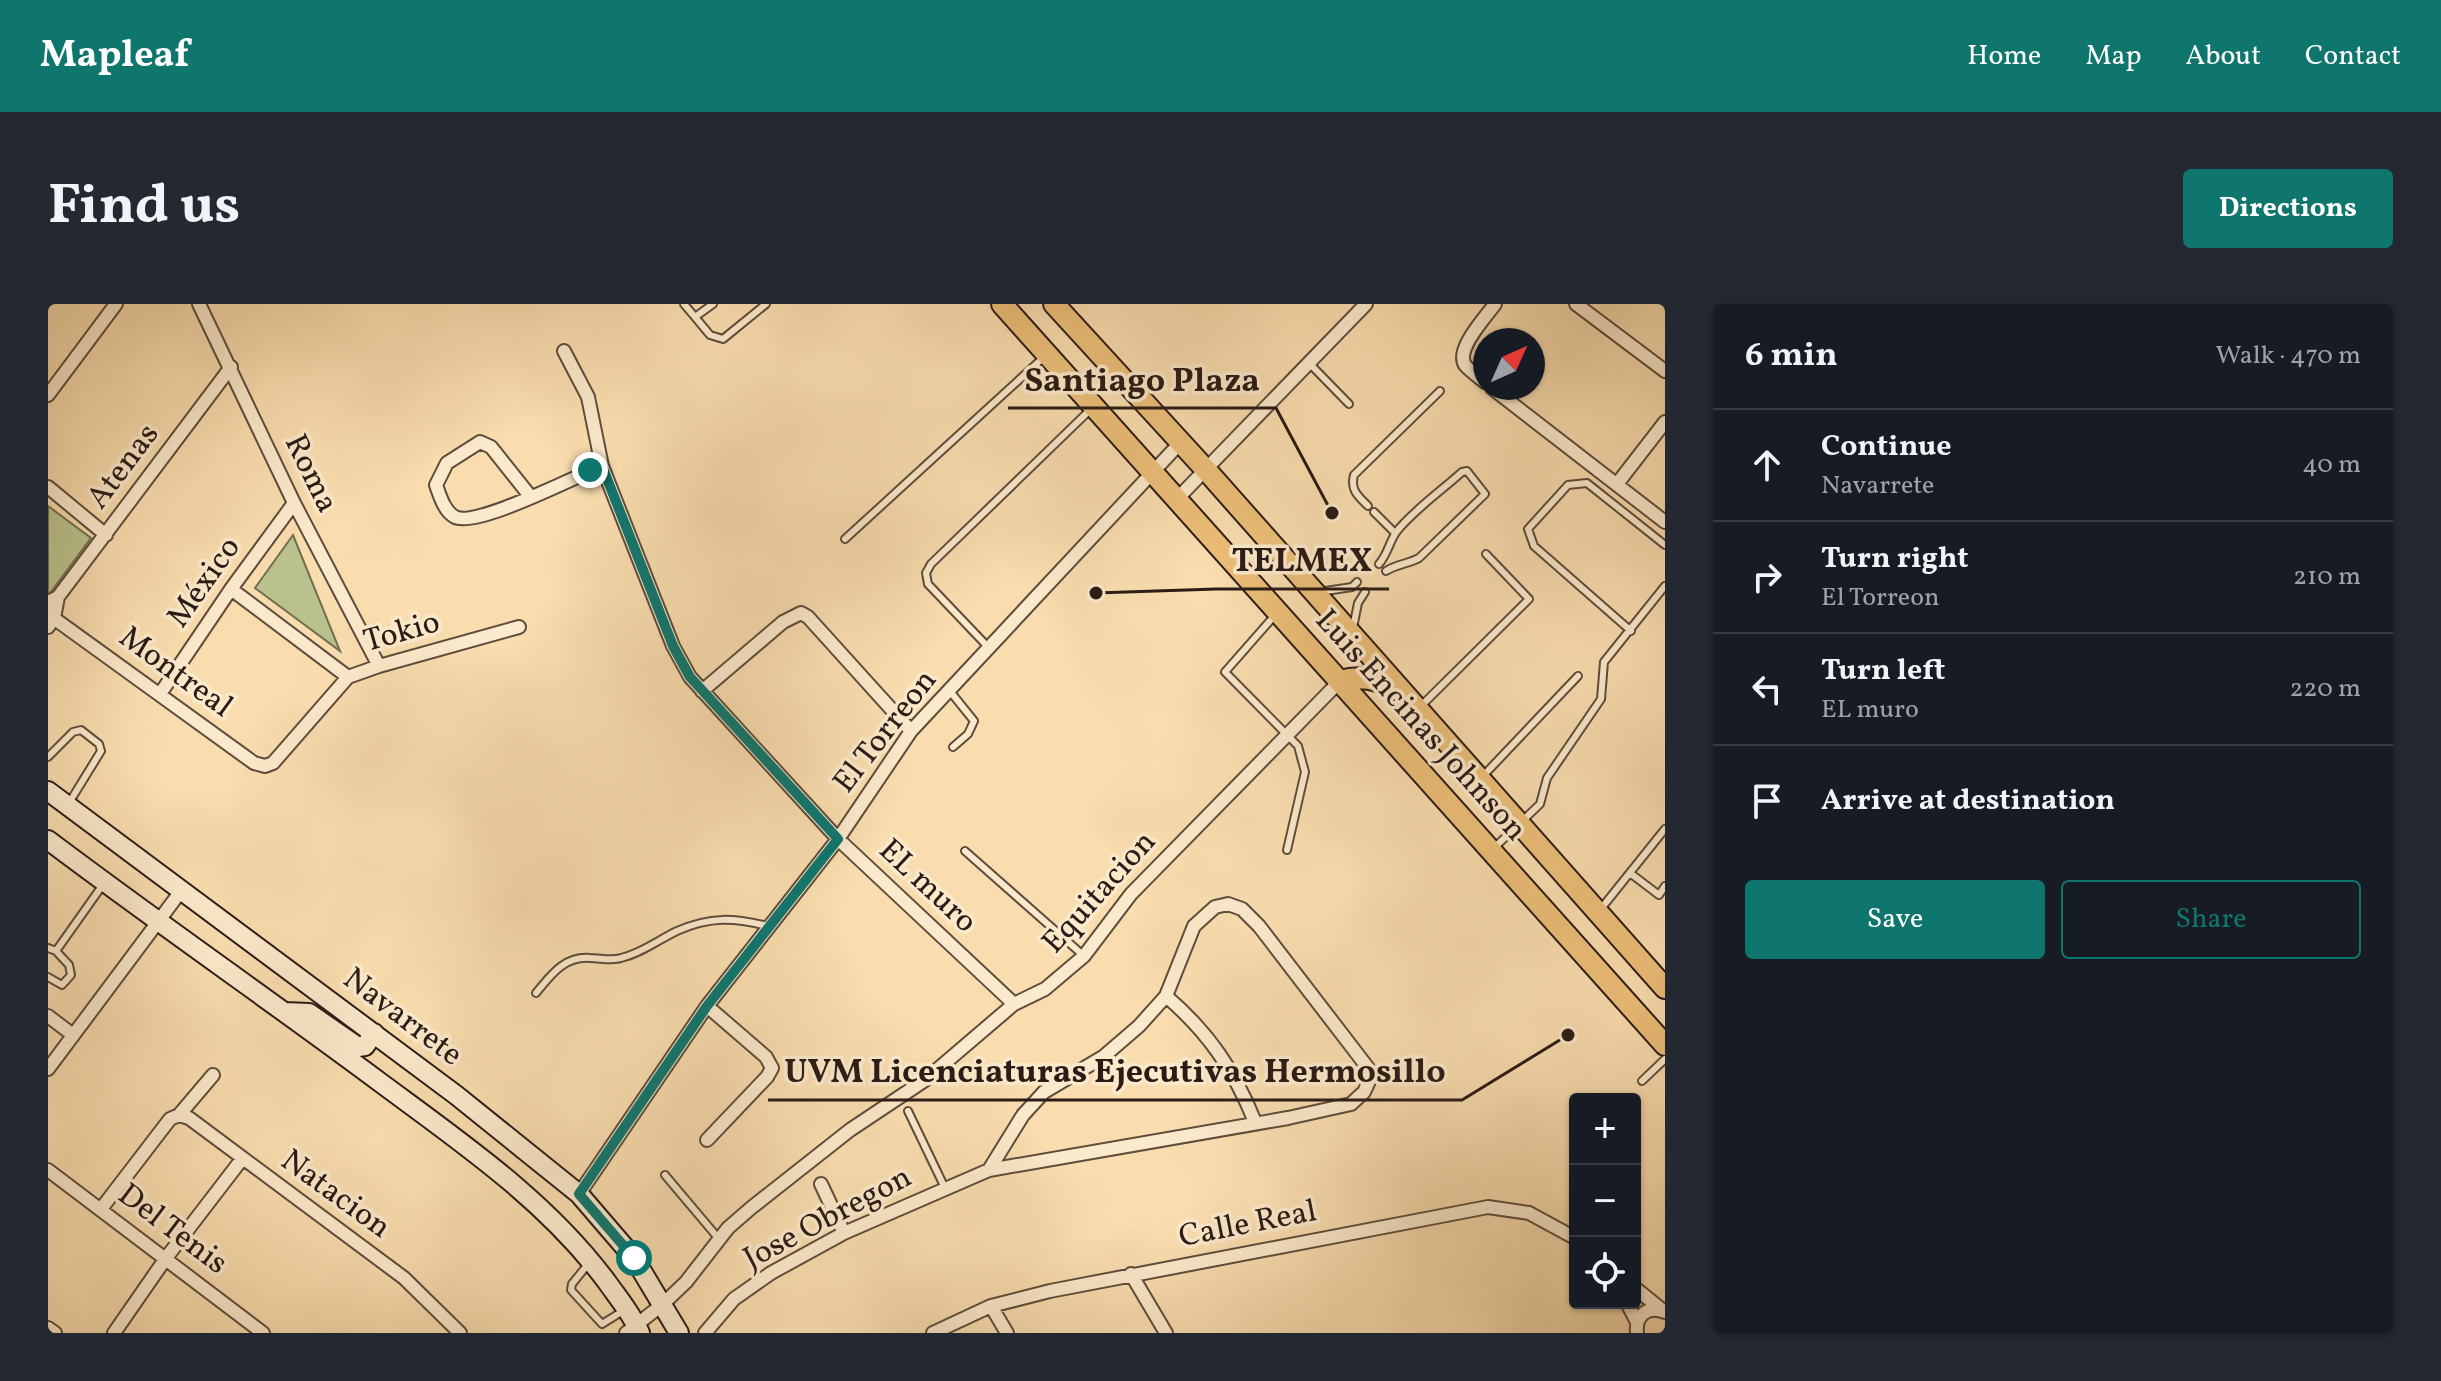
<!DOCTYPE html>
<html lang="en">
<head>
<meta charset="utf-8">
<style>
  body { margin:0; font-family:Vollkorn,serif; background:#242831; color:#f1f3f6 }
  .controls { position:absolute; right:24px; bottom:24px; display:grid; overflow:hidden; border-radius:8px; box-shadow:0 2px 6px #0004 }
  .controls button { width:72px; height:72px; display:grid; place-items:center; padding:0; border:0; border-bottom:2px solid #363941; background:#171b24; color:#f1f3f6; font:40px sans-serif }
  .compass { position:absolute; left:1425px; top:24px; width:72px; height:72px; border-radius:50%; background:#171b24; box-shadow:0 2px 6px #0004; rotate:45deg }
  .stop { position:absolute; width:24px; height:24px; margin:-18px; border:6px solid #0f766e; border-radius:50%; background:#fff }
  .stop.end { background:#0f766e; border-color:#fff; box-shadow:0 2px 8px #0008 }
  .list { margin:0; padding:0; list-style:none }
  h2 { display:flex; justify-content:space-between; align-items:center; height:104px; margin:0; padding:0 32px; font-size:34px }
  h2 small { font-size:26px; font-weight:400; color:#9ea1a6 }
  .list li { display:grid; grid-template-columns:52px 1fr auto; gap:24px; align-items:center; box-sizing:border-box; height:112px; padding:0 32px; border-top:2px solid #363941 }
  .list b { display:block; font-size:30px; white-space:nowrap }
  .list p { margin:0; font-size:26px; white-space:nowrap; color:#9ea1a6 }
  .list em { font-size:26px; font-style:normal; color:#9ea1a6 }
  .actions { display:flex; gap:16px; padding:24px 32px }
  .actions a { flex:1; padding:18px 0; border:2px solid #0f766e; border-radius:8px; text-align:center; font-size:28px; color:#0f766e }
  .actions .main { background:#0f766e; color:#fff }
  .icon { flex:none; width:44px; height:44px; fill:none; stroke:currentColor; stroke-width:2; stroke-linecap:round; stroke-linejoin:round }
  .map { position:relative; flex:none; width:1617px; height:1029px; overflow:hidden; border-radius:8px }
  header { display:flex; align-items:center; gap:48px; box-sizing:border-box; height:112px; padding:0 40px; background:#0f766e; color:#fff }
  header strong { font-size:38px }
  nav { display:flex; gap:44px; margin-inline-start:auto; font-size:28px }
  .intro { display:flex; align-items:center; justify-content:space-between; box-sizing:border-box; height:192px; padding:0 48px }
  h1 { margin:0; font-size:56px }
  .button { padding:20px 36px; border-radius:8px; background:#0f766e; color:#fff; font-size:28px; font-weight:700 }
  main { display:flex; gap:48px; padding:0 48px }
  aside { flex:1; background:#171b24; border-radius:8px; box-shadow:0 2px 6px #0004 }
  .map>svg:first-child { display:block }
</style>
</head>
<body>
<header>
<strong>Mapleaf</strong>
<nav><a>Home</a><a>Map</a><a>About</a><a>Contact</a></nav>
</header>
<div class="intro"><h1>Find us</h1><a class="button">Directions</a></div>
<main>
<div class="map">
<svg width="1617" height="1029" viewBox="0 0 1617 1029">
  <rect width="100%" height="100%" fill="#f9ddaf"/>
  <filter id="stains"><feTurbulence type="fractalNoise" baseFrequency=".0025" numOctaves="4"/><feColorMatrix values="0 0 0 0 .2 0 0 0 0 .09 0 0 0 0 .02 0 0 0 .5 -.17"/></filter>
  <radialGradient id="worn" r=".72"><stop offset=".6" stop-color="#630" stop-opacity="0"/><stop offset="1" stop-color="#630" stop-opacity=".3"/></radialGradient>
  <!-- green -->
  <path fill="#bac28d" stroke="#726e52" stroke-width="2" d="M0,202L43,234L0,292Z
    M245,231L292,347L207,284Z"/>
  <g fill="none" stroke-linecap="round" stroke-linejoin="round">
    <defs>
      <path id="lane" d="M636,0L647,13L665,0
        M647,13L662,31L675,35L718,0
        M1261,59L1301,100
        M1320,202C1310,192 1302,186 1306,171L1392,87
        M1326,208L1347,229
        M797,235L996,53
        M1331,260C1340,250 1341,238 1349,227C1367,205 1393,187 1414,168L1419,167L1437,190L1371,254C1360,260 1349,260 1338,267
        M1271,288L1304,283L1309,278
        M1228,310L1177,368L1250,442L1257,468L1239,546
        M1305,324L1310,299L1317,288
        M1583,327L1486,242L1480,225L1520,181L1539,179L1617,241
        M941,344L880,280L878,269L883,260L1043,105
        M901,386L926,417L920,430L905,443
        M1372,403L1481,295L1438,250
        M0,453L25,428L33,426L51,440L53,447L21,499
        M1435,472L1530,372
        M1446,544L1492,500L1499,474L1553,395L1556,358L1617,282
        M917,547L1036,652
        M1582,569L1611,591L1617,582
        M1552,606L1617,525
        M0,644L8,647L54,582
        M0,673L14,681L23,671L21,661L8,647
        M488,689C503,671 516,652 542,654C552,654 564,657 573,654C594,649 610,636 629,627C663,612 686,614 720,622
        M1594,777L1617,755
        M860,807L897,884
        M617,871L671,935
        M541,959L524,980L523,986L554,1020L575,1007"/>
      <path id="street" d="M151,0L246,199L331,362
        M1528,0L1617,67
        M516,47L540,93L554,162
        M1437,78C1431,73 1422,67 1417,61C1407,45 1438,13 1447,0
        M1444,84L1617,218
        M0,91L68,0
        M1569,180L1617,118
        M0,183L58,231
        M482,192L443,143L432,138L399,159L388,181C392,192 396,207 407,213C428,224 528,172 554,162L625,342L642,373L790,535L966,700
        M1129,195L1318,0
        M183,285L300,373L331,362L471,323
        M0,298L10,293L183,63
        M0,310L206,459L217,462L225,459L300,373
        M0,323L6,314L10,293
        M654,387L735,318L753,309L760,313L863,427
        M112,390L183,285L246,199
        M1118,692C1161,729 1186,766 1207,818
        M0,712L25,731
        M0,765L133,587
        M131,811L165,771
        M659,836L719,773L724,764L718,753L659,702
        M0,866L215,1029
        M773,880L796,929
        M531,890L659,702L790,535L863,427L1132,139
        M53,905L122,815L131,811L141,814L356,974L412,1029
        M1083,970L1118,1029
        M1587,984L1613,1005
        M1579,999L1589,1018
        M943,1002L959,1029
        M0,1024L7,1029
        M66,1029L118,954L194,855
        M578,1029L615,1000L638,978L680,924L703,904L802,826L877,776L966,700L997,685L1036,652L1083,590L1292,377
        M657,1029L686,995L723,969L796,929L941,866L975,811L996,788L1055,753L1091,722L1118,692L1146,622L1167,603L1180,600L1194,605L1211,622L1320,764L1322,775L1316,788L1303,800L1240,814L941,866
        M885,1029L943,1002L1002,987L1440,903L1481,909L1527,934
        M1589,1029C1587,1011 1600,1001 1617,1008"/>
      <path id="secondary" d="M0,487L408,791L531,890L586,954L631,1029
        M0,536C110,619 223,697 333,779C414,839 499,897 559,978C571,995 584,1010 592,1029
        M237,708L261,709L310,743L317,742L326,729"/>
      <path id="primary" d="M954,0L1617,741
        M1006,0L1159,167L1617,684
        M1292,377C1313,371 1329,375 1347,385"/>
    </defs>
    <!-- lane casing -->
    <use href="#lane" stroke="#5e4c3c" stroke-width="10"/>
    <!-- street casing -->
    <use href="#street" stroke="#5e4c3c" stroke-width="16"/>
    <!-- secondary casing -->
    <use href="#secondary" stroke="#2a1b16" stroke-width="22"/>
    <!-- primary casing -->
    <use href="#primary" stroke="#2a1b16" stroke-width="24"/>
    <!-- lane -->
    <use href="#lane" stroke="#fbe9cb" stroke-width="6"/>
    <!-- street -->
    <use href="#street" stroke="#fbe9cb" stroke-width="12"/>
    <!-- secondary -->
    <use href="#secondary" stroke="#fbe9cb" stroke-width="18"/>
    <!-- primary -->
    <use href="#primary" stroke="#ecbe78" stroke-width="20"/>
  </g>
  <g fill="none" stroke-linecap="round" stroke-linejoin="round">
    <!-- route -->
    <path stroke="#0f766e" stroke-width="10" d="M542,166L554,162L625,342L642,373L790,535L659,702L531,890L586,954"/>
  </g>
  <g text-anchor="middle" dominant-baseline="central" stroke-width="7" stroke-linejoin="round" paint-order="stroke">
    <!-- street labels -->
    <g font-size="32" fill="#2a1b16" stroke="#fbe9cb">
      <text transform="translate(76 163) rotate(-53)">Atenas</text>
      <text transform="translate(262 170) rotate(64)">Roma</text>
      <text transform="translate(157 279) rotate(-55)">México</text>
      <text transform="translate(354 329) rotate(-16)">Tokio</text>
      <text transform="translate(127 369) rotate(36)">Montreal</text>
      <text transform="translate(1372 422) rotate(48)">Luis Encinas Johnson</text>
      <text transform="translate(838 428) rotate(-52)">El Torreon</text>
      <text transform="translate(879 583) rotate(43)">EL muro</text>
      <text transform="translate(1052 589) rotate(-48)">Equitacion</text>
      <text transform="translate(354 714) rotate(37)">Navarrete</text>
      <text transform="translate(287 891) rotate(36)">Natacion</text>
      <text transform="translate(780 915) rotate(-28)">Jose Obregon</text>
      <text transform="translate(1200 921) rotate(-11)">Calle Real</text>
      <text transform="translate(124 926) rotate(37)">Del Tenis</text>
    </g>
  </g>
  <!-- callouts -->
  <path fill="none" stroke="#2a1b16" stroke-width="3" d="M1284 209L1228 104H960M1048 289L1168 285H1341M1520 731L1414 796H720"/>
  <g fill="#2a1b16" stroke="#fbe9cb" stroke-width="3">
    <circle cx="1284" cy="209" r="8"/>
    <circle cx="1048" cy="289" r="8"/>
    <circle cx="1520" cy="731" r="8"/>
  </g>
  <g font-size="34" text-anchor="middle" font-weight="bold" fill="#2a1b16" stroke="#fbe9cb" stroke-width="7" stroke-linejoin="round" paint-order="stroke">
    <text x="1094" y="87">Santiago Plaza</text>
    <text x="1254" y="267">TELMEX</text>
    <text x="1067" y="778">UVM Licenciaturas Ejecutivas Hermosillo</text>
  </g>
  <rect width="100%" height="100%" filter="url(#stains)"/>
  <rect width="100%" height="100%" fill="url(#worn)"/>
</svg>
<div class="controls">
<button>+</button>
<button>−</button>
<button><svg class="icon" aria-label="locate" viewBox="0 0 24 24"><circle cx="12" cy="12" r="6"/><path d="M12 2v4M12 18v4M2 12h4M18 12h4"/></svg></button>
</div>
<svg class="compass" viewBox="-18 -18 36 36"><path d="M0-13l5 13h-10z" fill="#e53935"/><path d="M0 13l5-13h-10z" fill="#9ea1a6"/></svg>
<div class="stop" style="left:586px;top:954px"></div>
<div class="stop end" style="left:542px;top:166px"></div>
</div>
<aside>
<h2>6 min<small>Walk · 470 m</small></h2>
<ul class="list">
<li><svg class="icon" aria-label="ahead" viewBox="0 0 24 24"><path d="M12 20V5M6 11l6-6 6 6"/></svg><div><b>Continue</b><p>Navarrete</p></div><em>40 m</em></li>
<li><svg class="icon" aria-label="right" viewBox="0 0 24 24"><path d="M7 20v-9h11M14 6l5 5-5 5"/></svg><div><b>Turn right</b><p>El Torreon</p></div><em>210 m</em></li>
<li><svg class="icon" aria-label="left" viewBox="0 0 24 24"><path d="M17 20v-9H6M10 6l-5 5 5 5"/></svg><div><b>Turn left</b><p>EL muro</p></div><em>220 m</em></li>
<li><svg class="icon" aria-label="arrive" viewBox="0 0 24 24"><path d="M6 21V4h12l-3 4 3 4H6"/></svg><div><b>Arrive at destination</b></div></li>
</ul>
<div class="actions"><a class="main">Save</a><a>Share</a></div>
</aside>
</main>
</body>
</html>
